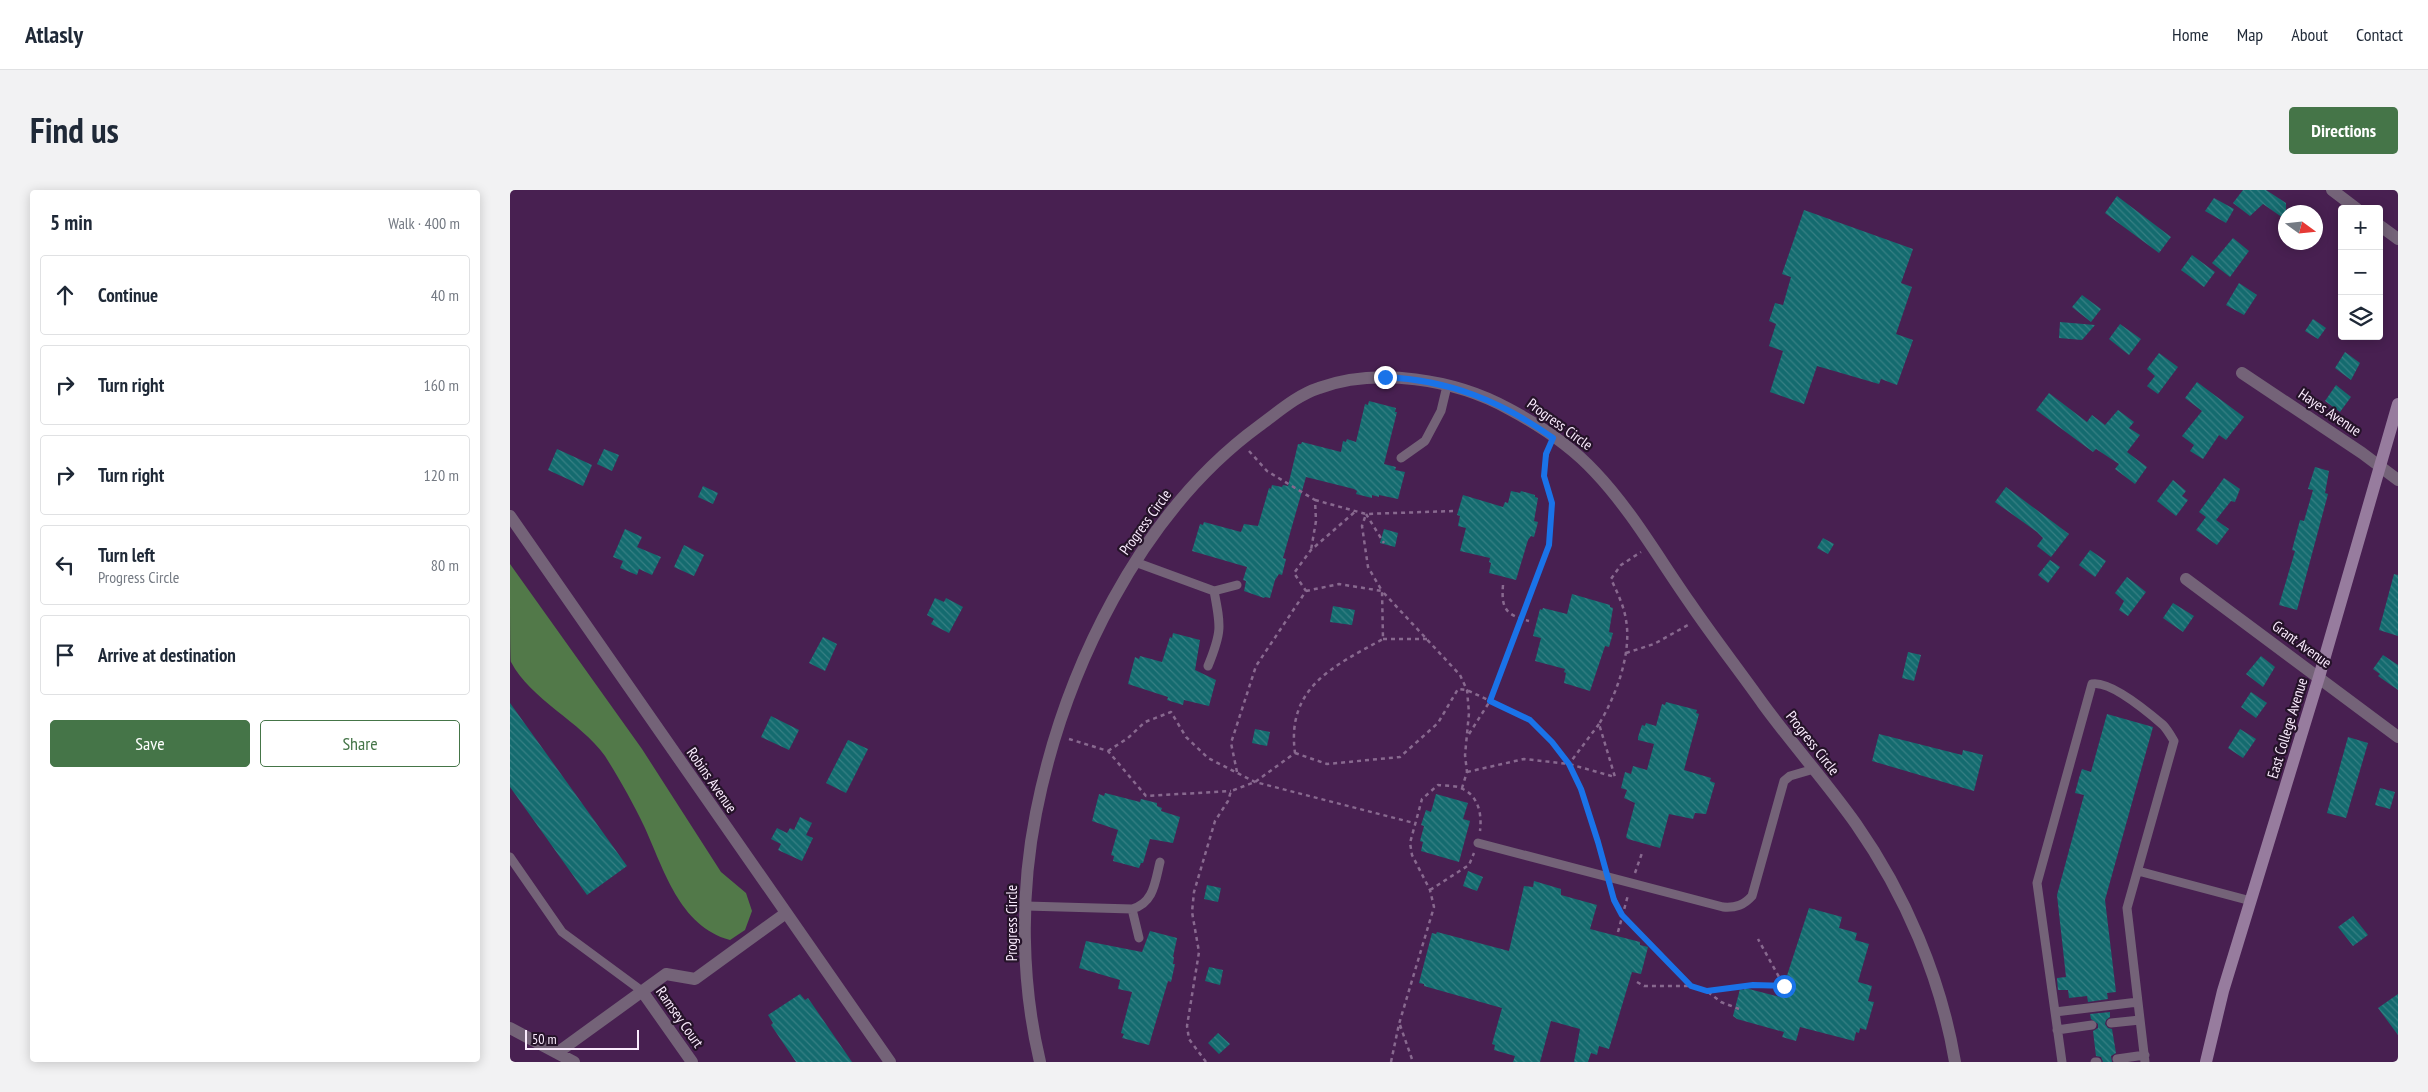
<!DOCTYPE html>
<html lang="en">
<head>
<meta charset="utf-8">
<style>
  body { margin:0; font-family:"PT Sans Narrow",sans-serif; background:#f2f2f3; color:#1f2937 }
  .controls { position:absolute; right:15px; top:15px; display:grid; overflow:hidden; border-radius:5px; box-shadow:0 2px 12px #0003 }
  .controls button { width:45px; height:45px; display:grid; place-items:center; padding:0; border:0; border-bottom:1px solid #e0e1e3; background:#fff; color:#1f2937; font:25px sans-serif }
  .compass { position:absolute; left:1768px; top:15px; width:45px; height:45px; border-radius:50%; background:#fff; box-shadow:0 2px 12px #0003; rotate:105deg }
  .scale { position:absolute; left:15px; bottom:12px; width:114px; box-sizing:border-box; padding-left:5px; border:2px solid #faebfd; border-top:0; font-size:14px; line-height:18px; white-space:nowrap; color:#faebfd; -webkit-text-stroke:4px #251329; paint-order:stroke }
  .stop { position:absolute; width:15px; height:15px; margin:-11px; border:4px solid #1a73e8; border-radius:50%; background:#fff }
  .stop.end { background:#1a73e8; border-color:#fff; box-shadow:0 1px 5px #0008 }
  .list { margin:0; padding:0; list-style:none }
  h2 { display:flex; justify-content:space-between; align-items:center; height:65px; margin:0; padding:0 20px; font-size:21px }
  h2 small { font-size:16px; font-weight:400; color:#747a83 }
  .list li { display:grid; grid-template-columns:32px 1fr auto; gap:15px; align-items:center; box-sizing:border-box; height:80px; margin:0 10px 10px; padding:0 10px; border:1px solid #e0e1e3; border-radius:5px }
  .list b { display:block; font-size:19px; white-space:nowrap }
  .list p { margin:0; font-size:16px; white-space:nowrap; color:#747a83 }
  .list em { font-size:16px; font-style:normal; color:#747a83 }
  .actions { display:flex; gap:10px; padding:15px 20px }
  .actions a { flex:1; padding:11px 0; border:1px solid #457548; border-radius:5px; text-align:center; font-size:18px; color:#457548 }
  .actions .main { background:#457548; color:#fff }
  .icon { flex:none; width:28px; height:28px; fill:none; stroke:currentColor; stroke-width:2; stroke-linecap:round; stroke-linejoin:round }
  .map { position:relative; flex:none; width:1888px; height:872px; overflow:hidden; border-radius:5px }
  header { display:flex; align-items:center; gap:30px; box-sizing:border-box; height:70px; padding:0 25px; background:#fff; border-bottom:1px solid #e0e1e3 }
  header strong { font-size:24px }
  nav { display:flex; gap:28px; margin-inline-start:auto; font-size:18px }
  .intro { display:flex; align-items:center; justify-content:space-between; box-sizing:border-box; height:120px; padding:0 30px }
  h1 { margin:0; font-size:35px }
  .button { padding:12px 22px; border-radius:5px; background:#457548; color:#fff; font-size:18px; font-weight:700 }
  main { display:flex; gap:30px; padding:0 30px }
  aside { flex:1; background:#fff; border-radius:5px; box-shadow:0 2px 12px #0003 }
  .map>svg:first-child { display:block }
</style>
</head>
<body>
<header>
<strong>Atlasly</strong>
<nav><a>Home</a><a>Map</a><a>About</a><a>Contact</a></nav>
</header>
<div class="intro"><h1>Find us</h1><a class="button">Directions</a></div>
<main>
<aside>
<h2>5 min<small>Walk · 400 m</small></h2>
<ul class="list">
<li><svg class="icon" aria-label="ahead" viewBox="0 0 24 24"><path d="M12 20V5M6 11l6-6 6 6"/></svg><div><b>Continue</b></div><em>40 m</em></li>
<li><svg class="icon" aria-label="right" viewBox="0 0 24 24"><path d="M7 20v-9h11M14 6l5 5-5 5"/></svg><div><b>Turn right</b></div><em>160 m</em></li>
<li><svg class="icon" aria-label="right" viewBox="0 0 24 24"><path d="M7 20v-9h11M14 6l5 5-5 5"/></svg><div><b>Turn right</b></div><em>120 m</em></li>
<li><svg class="icon" aria-label="left" viewBox="0 0 24 24"><path d="M17 20v-9H6M10 6l-5 5 5 5"/></svg><div><b>Turn left</b><p>Progress Circle</p></div><em>80 m</em></li>
<li><svg class="icon" aria-label="arrive" viewBox="0 0 24 24"><path d="M6 21V4h12l-3 4 3 4H6"/></svg><div><b>Arrive at destination</b></div></li>
</ul>
<div class="actions"><a class="main">Save</a><a>Share</a></div>
</aside>
<div class="map">
<svg width="1888" height="872" viewBox="0 0 1888 872">
  <defs>
    <pattern id="building-back-hatch" width="6" height="6" patternUnits="userSpaceOnUse" patternTransform="scale(1.25)"><rect width="6" height="6" fill="#146b6f"/><path d="M-1 5l2 2M0 0l6 6M5-1l2 2" fill="none" stroke="#378084"/></pattern>
  </defs>
  <rect width="100%" height="100%" fill="#482051"/>
  <!-- water -->
  <path fill="#527949" d="M0,374L132,559L211,682L236,703L242,721L235,740L220,750C169,736 154,679 134,636C123,613 109,588 95,566C70,531 21,510 1,472C0,465 0,388 0,374Z"/>
  <!-- building -->
  <path fill="url(#building-back-hatch)" d="M1733,0H1756L1776,13V30L1753,14L1740,26L1723,13Z
    M1607,6L1661,47L1649,63L1595,23Z
    M1704,8L1724,19L1716,33L1695,21Z
    M1294,20L1403,59L1391,93L1402,97L1386,144L1403,150L1387,195L1371,189L1369,194L1307,176L1294,214L1260,202L1273,161L1259,156L1266,134L1259,131L1265,113L1273,115L1281,87L1272,84Z
    M1723,48L1739,61L1720,87L1702,73Z
    M1682,65L1705,82L1694,97L1671,80Z
    M1729,93L1747,105L1734,125L1716,115Z
    M1572,105L1591,119L1581,132L1562,117Z
    M1803,129L1816,138L1808,149L1795,141Z
    M1550,132L1585,135L1572,150L1549,148Z
    M1610,134L1631,149L1619,165L1599,149Z
    M1835,162L1850,173L1841,190L1825,178Z
    M1649,163L1668,177L1648,204L1637,196L1645,186L1637,179Z
    M1687,192L1734,227L1716,250L1709,245L1693,269L1680,261L1684,255L1672,246L1692,221L1675,208Z
    M1826,195L1841,207L1830,222L1815,211Z
    M1539,203L1577,232L1582,225L1595,235L1608,220L1624,232L1619,238L1630,245L1617,262L1637,277L1625,294L1605,279L1609,274L1586,259L1583,262L1526,220Z
    M859,211L886,218L885,222H887L874,274L886,277L885,280L895,282L888,309L869,305V307L862,305V308L846,304L847,301L844,299L796,287L773,368L776,369L772,385L769,384L765,390L760,408L755,407L754,408L734,401L736,391L733,390L737,377L682,361L690,334L693,335L694,332L731,342L734,334L748,336L759,298L761,299L762,295L772,297L773,295L778,296L788,254H791L792,252L831,262L833,251L836,252L837,249L846,252L855,214L858,215Z
    M47,259L82,275L73,296L38,280Z
    M94,259L109,265L102,281L87,274Z
    M1805,277L1819,281L1815,303L1818,304L1787,420L1769,415L1785,361L1782,360L1790,330L1794,331L1803,300L1798,299Z
    M1714,288L1730,299L1725,312L1721,311L1706,330L1719,339L1707,355L1686,340L1696,327L1689,322Z
    M1663,290L1676,301L1672,306L1678,310L1666,326L1647,311Z
    M193,296L208,303L203,314L188,307Z
    M1496,297L1559,344L1541,367L1527,356L1533,348L1527,342L1485,312Z
    M1001,301L1010,303L1011,301L1025,305V307L1028,308L1024,331L1028,332L1024,347L1021,346L1018,350L1006,390L979,383L981,373L979,372L980,368L950,361L956,338L948,336L950,326L947,325L953,305L993,317L995,312L998,313Z
    M115,339L132,347L127,357L151,367L142,385L129,379L127,385L110,378L113,371L103,367Z
    M874,339L888,343L885,357L870,353Z
    M1313,348L1324,354L1318,364L1307,358Z
    M174,355L194,365L184,386L164,377Z
    M1580,360L1596,371L1585,387L1569,375Z
    M1540,370L1550,377L1538,393L1528,385Z
    M1884,384L1888,385V446L1869,440Z
    M1617,387L1636,402L1618,426L1609,420L1614,411L1605,403Z
    M1062,404L1100,415V417L1103,418L1099,442L1103,443L1099,457L1095,456L1080,501L1054,493L1056,483L1054,482L1055,479L1025,471L1031,448L1023,446L1030,419L1032,420L1033,418L1057,424Z
    M425,408L434,412L436,408L453,417L439,443L421,434L424,429L417,425Z
    M1663,413L1684,426L1673,442L1653,428Z
    M823,416L845,420L842,435L820,432Z
    M663,443L690,450L685,480L706,490L699,516L674,510L673,515L657,510L658,507L618,494L625,467L629,469L630,466L652,472L660,447L662,448Z
    M313,447L327,454L315,481L299,473Z
    M1398,462L1411,465L1404,491L1392,488Z
    M1873,465L1888,475V500L1868,486L1870,484L1863,479Z
    M1751,466L1765,477L1753,497L1736,484Z
    M1741,502L1757,513L1746,528L1731,517Z
    M1156,512L1187,520L1186,523L1189,524L1174,580L1201,588L1200,591L1205,593L1196,624L1185,623L1183,629L1159,624L1150,658L1118,649L1116,647L1125,613L1114,608L1117,600L1111,598L1115,582L1121,584L1123,576L1137,580L1144,554L1128,550V547L1132,535L1135,536L1136,533L1146,536L1152,514L1155,515Z
    M0,513L117,676L77,705L0,597Z
    M1597,524L1643,537L1595,710L1606,802L1597,803L1598,809L1578,812L1577,806L1559,808L1558,800H1548L1547,788L1556,787L1547,705L1574,605L1565,603L1569,588L1572,579L1581,582Z
    M261,526L289,540L279,560L251,547Z
    M745,539L760,542L757,556L742,553Z
    M1730,539L1746,549L1733,568L1718,558Z
    M1369,544L1452,565L1453,560L1473,565L1464,601L1362,571Z
    M1838,547L1858,553L1836,628L1817,623Z
    M338,550L358,559L336,603L316,593Z
    M1870,598L1885,602L1880,619L1865,615Z
    M595,603L630,612L631,609L647,613V616L652,618L651,621L670,627L663,653L640,649L633,673H631L629,678L603,671L604,666L601,665L608,640L582,631L589,604L594,606Z
    M926,604L958,613L953,629L960,631L949,672L911,661L913,652L910,651L914,636L911,635L916,620L921,622Z
    M290,627L302,633L296,645L303,648L292,671L268,660L271,654L261,649L267,638L277,643L280,638L284,640Z
    M958,681L973,687L967,701L953,696Z
    M1024,691L1051,699V705L1087,715L1080,739L1130,752V755L1138,757L1131,784L1122,782L1099,859L1089,856L1087,865L1081,863L1078,872H1064L1070,839L1041,831L1030,872H1003L1005,866L984,860L985,855L982,854L992,818L914,796V794L909,793L922,743L926,744L927,742L999,761L1014,696L1023,697Z
    M697,695L711,698L708,712L694,709Z
    M1299,718L1332,727L1329,738L1347,743L1345,750L1359,754L1348,792L1362,796L1358,811L1364,812L1356,840L1350,838L1349,843L1346,842L1344,851L1290,837L1286,851L1272,847L1274,842L1227,829L1223,826L1230,799L1234,800L1235,798L1270,807Z
    M1843,726L1858,745L1843,756L1828,737Z
    M640,741L667,748L663,767H664L663,774H665L661,792L658,791L639,855L612,848L614,844L611,843L622,802L608,799L610,790L569,778L576,751L632,762Z
    M699,777L713,780L710,795L695,791Z
    M290,804L295,810L298,808L342,872H286L261,835L263,833L258,825Z
    M1888,804V845L1868,818Z
    M1600,822V827L1596,830L1595,834L1598,838L1602,839L1606,863L1601,866L1602,872H1593L1591,867L1586,866L1583,841L1588,838V834L1581,829L1580,824Z
    M708,843L720,854L709,864L698,853Z"/>
  <g fill="none" stroke-linecap="round" stroke-linejoin="round">
    <!-- path -->
    <path stroke="#88698f" stroke-width="2.5" stroke-dasharray="4 4" stroke-linecap="butt" d="M739,261L757,281L805,310L806,331L801,360
      M805,310L856,324L943,321
      M856,324L874,353
      M993,395C991,419 996,425 1019,431
      M796,401L829,394L872,401L950,485L957,500L959,523L955,565L957,582L952,598
      M873,449H917
      M1116,463L1144,454L1178,435
      M1089,534L1059,574L1071,599L1095,674
      M959,544L980,511L1039,355L1042,313L1033,286L1039,258
      M559,549L598,561L636,606L721,601
      M598,561L618,548L635,532L661,522L676,547L698,568L745,592L904,633
      M785,563L817,574L890,567L928,533L948,499L957,500L1020,530L1042,552L1059,574L1105,587L1089,534C1106,506 1122,463 1116,430C1114,416 1107,402 1101,389L1111,375L1131,362
      M727,582L721,553L746,476L796,401L784,383L801,360L847,320
      M957,582L1014,569L1059,574
      M1125,683L1132,663
      M920,700L959,675L964,663
      M1102,701L1112,725L1181,796
      M1108,742L1118,705
      M1127,792L1134,796H1181L1197,801L1243,795L1274,796L1248,749
      M1198,802L1211,812L1229,819
      M890,835L903,872
      M696,872L679,849L677,836L689,762L682,722L684,702L705,631L718,611L721,601L745,592L785,563C776,497 824,476 873,449L872,401L858,377L852,336L856,324
      M881,872L889,834L924,717L920,700L902,665L900,653L912,609L928,595C935,596 946,595 953,599C969,607 972,625 970,641"/>
    <!-- lane -->
    <path stroke="#746378" stroke-width="9" d="M891,268L915,251L931,221L937,196
      M625,372L704,401C711,437 712,442 698,476
      M704,401L727,395
      M968,653L1213,717C1226,718 1234,715 1242,706L1274,591L1280,586L1304,579
      M0,667L52,742L132,801
      M1628,681L1741,711
      M516,716L622,719C644,713 645,692 650,672
      M622,719L629,748
      M1545,822L1628,812
      M1601,833L1630,830
      M1547,840L1582,835
      M1607,869L1635,865
      M1552,872L1527,693L1582,494C1600,490 1639,523 1653,535C1657,539 1661,546 1664,551L1617,718L1635,872
      M1585,872H1587"/>
    <!-- street -->
    <path stroke="#746378" stroke-width="12" d="M1822,0L1847,19
      M1869,35L1888,49
      M1732,183L1852,263L1888,290
      M0,326L380,872
      M1676,389L1888,547
      M132,801L182,872
      M0,838L47,863L156,784L185,789L276,723
      M47,863L64,872
      M530,872C511,792 510,704 526,623C554,481 630,323 749,236C767,223 787,205 809,198C867,177 945,189 999,219C1029,235 1062,257 1085,282C1122,321 1149,369 1180,413C1203,447 1229,480 1253,514C1283,555 1317,593 1346,634C1395,704 1431,788 1445,872"/>
    <!-- secondary -->
    <path stroke="#977c9e" stroke-width="12" d="M1696,872L1713,801L1809,487L1888,214"/>
  </g>
  <g fill="none" stroke-linecap="round" stroke-linejoin="round">
    <!-- route -->
    <path stroke="#1a73e8" stroke-width="6" d="M875,187C939,190 991,211 1043,248L1036,264L1034,286L1042,313L1039,355L980,511L1020,530L1042,552L1059,574L1071,599L1088,652L1104,710L1112,725L1181,796L1197,801L1243,795L1274,796"/>
  </g>
  <g text-anchor="middle" dominant-baseline="central" stroke-width="4.5" stroke-linejoin="round" paint-order="stroke">
    <!-- street labels -->
    <g font-size="15" fill="#faebfd" stroke="#251329">
      <text transform="translate(1820 222) rotate(34)">Hayes Avenue</text>
      <text transform="translate(1050 234) rotate(36)">Progress Circle</text>
      <text transform="translate(635 332) rotate(-54)">Progress Circle</text>
      <text transform="translate(1792 454) rotate(36)">Grant Avenue</text>
      <text transform="translate(1777 538) rotate(-73)">East College Avenue</text>
      <text transform="translate(1303 553) rotate(52)">Progress Circle</text>
      <text transform="translate(202 590) rotate(55)">Robins Avenue</text>
      <text transform="translate(501 733) rotate(-90)">Progress Circle</text>
      <text transform="translate(170 827) rotate(55)">Ramsey Court</text>
    </g>
  </g>
</svg>
<div class="controls">
<button>+</button>
<button>−</button>
<button><svg class="icon" aria-label="layers" viewBox="0 0 24 24"><path d="M12 4l9 5-9 5-9-5zM3 14l9 5 9-5"/></svg></button>
</div>
<svg class="compass" viewBox="-18 -18 36 36"><path d="M0-13l5 13h-10z" fill="#e53935"/><path d="M0 13l5-13h-10z" fill="#747a83"/></svg>
<div class="scale">50 m</div>
<div class="stop" style="left:1274px;top:796px"></div>
<div class="stop end" style="left:875px;top:187px"></div>
</div>
</main>
</body>
</html>
